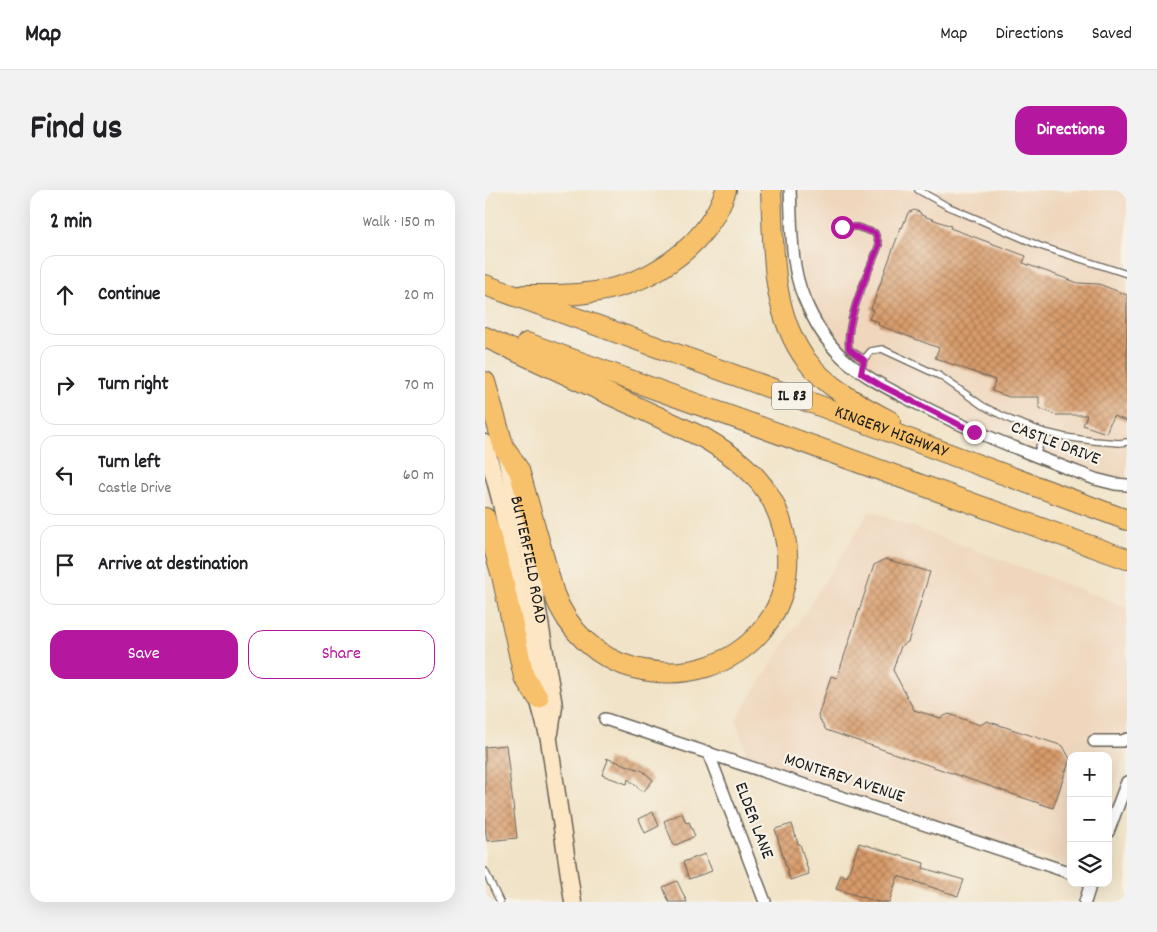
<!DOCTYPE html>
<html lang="en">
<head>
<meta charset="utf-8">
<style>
  body { margin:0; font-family:Dekko,sans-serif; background:#f2f2f2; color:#202124 }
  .controls { position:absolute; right:15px; bottom:15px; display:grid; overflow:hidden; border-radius:10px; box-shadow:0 5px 20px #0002 }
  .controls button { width:45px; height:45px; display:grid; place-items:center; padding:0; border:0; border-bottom:1px solid #e0e0e0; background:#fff; color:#202124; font:25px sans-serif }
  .stop { position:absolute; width:15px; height:15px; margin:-11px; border:4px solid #b5179e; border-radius:50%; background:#fff }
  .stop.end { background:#b5179e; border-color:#fff; box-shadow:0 1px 5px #0008 }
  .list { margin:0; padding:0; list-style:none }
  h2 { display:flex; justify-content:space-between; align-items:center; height:65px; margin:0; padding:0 20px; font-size:21px }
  h2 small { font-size:16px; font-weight:400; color:#757577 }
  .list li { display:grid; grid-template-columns:32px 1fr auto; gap:15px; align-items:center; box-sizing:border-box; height:80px; margin:0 10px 10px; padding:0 10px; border:1px solid #e0e0e0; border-radius:15px }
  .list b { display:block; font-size:19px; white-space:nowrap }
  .list p { margin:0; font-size:16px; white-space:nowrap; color:#757577 }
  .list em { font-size:16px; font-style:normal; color:#757577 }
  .actions { display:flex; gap:10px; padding:15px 20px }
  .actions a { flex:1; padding:11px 0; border:1px solid #b5179e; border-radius:15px; text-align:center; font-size:18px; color:#b5179e }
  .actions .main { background:#b5179e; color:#fff }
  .icon { flex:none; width:28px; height:28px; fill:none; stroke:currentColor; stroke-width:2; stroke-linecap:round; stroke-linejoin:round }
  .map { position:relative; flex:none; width:642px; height:712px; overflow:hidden; border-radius:15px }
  header { display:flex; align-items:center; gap:30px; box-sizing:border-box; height:70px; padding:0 25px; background:#fff; border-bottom:1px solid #e0e0e0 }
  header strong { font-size:24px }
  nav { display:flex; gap:28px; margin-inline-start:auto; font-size:18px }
  .intro { display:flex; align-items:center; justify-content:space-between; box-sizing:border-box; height:120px; padding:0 30px }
  h1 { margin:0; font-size:35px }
  .button { padding:12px 22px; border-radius:15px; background:#b5179e; color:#fff; font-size:18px; font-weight:700 }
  main { display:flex; gap:30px; padding:0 30px }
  aside { flex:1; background:#fff; border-radius:15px; box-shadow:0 5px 20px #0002 }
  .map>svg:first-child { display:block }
</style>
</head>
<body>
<header>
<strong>Map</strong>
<nav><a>Map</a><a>Directions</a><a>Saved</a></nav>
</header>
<div class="intro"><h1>Find us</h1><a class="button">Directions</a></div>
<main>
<aside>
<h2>2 min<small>Walk · 150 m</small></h2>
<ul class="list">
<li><svg class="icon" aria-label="ahead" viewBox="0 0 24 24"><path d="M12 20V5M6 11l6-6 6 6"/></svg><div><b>Continue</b></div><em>20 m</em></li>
<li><svg class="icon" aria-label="right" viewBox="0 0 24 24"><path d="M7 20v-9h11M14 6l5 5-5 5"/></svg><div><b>Turn right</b></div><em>70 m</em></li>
<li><svg class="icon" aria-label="left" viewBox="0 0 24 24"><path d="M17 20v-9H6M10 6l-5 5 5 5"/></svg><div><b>Turn left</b><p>Castle Drive</p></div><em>60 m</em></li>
<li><svg class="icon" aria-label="arrive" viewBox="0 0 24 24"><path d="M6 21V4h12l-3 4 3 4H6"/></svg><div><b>Arrive at destination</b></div></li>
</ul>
<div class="actions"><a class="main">Save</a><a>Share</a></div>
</aside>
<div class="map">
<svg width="642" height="712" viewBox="0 0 642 712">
  <defs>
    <pattern id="building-cross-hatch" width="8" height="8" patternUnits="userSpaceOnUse" patternTransform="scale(1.25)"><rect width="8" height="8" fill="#d89b6b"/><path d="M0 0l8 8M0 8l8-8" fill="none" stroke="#ae7e57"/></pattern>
  </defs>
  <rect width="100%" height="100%" fill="#f7f3e8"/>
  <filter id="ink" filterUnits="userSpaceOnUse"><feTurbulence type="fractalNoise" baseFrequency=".02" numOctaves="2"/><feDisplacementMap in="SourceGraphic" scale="10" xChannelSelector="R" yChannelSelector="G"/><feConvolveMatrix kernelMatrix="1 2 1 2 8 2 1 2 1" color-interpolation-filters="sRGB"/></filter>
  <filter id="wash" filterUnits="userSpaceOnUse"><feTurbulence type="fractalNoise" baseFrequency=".0096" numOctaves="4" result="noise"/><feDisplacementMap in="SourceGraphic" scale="20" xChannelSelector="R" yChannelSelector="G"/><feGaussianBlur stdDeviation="1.12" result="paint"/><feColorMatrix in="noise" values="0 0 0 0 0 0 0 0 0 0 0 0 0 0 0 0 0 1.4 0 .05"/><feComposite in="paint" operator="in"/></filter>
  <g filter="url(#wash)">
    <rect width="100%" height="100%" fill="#f1e3c7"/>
    <!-- built -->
    <path fill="#efd6bc" d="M311,0H642V287L626,286L608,281L509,244L416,199L390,184L367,167L342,140L320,94L316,75Z
      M385,321L642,417V558L623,616V566H586V676L263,569L251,530Z"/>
    <g id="blocks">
      <!-- building -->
      <path fill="url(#building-cross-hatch)" d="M429,20L435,22L436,25L466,36L465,38L541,66L538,73L593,93L614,94L642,105V231L628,226L621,243L598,235L602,225H571L554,218V207H524L507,201L510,190L450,168L454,158L393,135L394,132L384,129L388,120L386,119L416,37L417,38L423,23Z
        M401,369L445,382L423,452L416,456L408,480L429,520L455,528L464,524L495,535L502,531L578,556L585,569L568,618L341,540L333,526L346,486L352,488L389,375Z
        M21,555L32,648L2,651L0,637V557Z
        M121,568L158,581L168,590L158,602L143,589L142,594L117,585L123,570Z
        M168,622L174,636L160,643L154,629Z
        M197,623L201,633L204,632L210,646L189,656L179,631Z
        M307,634L313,654H315L324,684L305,690L290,639Z
        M374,653L439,673L438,678L479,690L473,706L413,686L404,712H393L351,699L356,684L362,687Z
        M220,664L227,681L204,689L198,672Z
        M192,691L202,712H184L178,697Z"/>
    </g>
  </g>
  <g filter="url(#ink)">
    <use href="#blocks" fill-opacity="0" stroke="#676258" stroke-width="1"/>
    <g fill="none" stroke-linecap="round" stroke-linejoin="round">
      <defs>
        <path id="service" d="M433,0L462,16L555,56L642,84
          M357,37H372L390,43L394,55C383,84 360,130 364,159L379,169
          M376,183L379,169L386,161L397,159L455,186L498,216L526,230L559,242L580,247L609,251L634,253L642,252
          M551,266L559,242
          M0,681L15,712"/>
        <path id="minor" d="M305,0C307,35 305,76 319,108C328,130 341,152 358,168C379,187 404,199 429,212C487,242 548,265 610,289L630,294L642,295
          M120,529L586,683
          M609,551H637L642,549
          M223,562L280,712
          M623,642L642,592
          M600,712L606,693"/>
        <g id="secondary">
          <path d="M0,253L15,309L30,379L53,508L64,550L88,712"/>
          <path id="s1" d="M21,267L45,373L69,516L65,543"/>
        </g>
        <g id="trunk">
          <path d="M286,0C289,58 285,121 321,170C341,197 376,216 405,231"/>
          <path id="s2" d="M0,95L327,213L642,330"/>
          <path d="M39,105C59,105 80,106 101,103C161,97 221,59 241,0"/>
          <path d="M0,147L219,248C246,264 273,283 288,312C337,411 252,504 149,478C111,468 83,440 69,404L34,280L19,258L0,192"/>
          <path d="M42,153L642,369"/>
          <path d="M0,328L17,386L39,487L53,508"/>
        </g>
      </defs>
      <!-- service casing -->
      <use href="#service" stroke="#676258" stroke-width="8"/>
      <!-- minor casing -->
      <use href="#minor" stroke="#676258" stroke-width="14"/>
      <!-- secondary casing -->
      <use href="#secondary" stroke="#676258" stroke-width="19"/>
      <!-- trunk casing -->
      <use href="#trunk" stroke="#676258" stroke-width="22"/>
      <!-- service -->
      <use href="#service" stroke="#fff" stroke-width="5.5"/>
      <!-- minor -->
      <use href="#minor" stroke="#fff" stroke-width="11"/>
      <!-- secondary -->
      <use href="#secondary" stroke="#fce6c4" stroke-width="16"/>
      <!-- trunk -->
      <use href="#trunk" stroke="#f7c06b" stroke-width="20"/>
    </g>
  </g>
  <g fill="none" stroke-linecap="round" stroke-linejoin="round" filter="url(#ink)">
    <!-- route -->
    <path stroke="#b5179e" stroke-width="6" d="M357,37H372L390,43L394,55C383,84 360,129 364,159L379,170L376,183L397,196L489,242"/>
  </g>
  <g text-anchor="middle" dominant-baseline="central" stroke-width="4.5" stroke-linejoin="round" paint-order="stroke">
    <!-- shield labels -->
    <rect fill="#f7f3e8" stroke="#5e5c59" stroke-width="1" x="287" y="192.5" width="40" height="27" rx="4"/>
    <g font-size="16" font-weight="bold" fill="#1c1c1c">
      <text x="307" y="206">IL 83</text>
    </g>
    <!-- street labels -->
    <g font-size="18" fill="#1c1c1c" stroke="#f7f3e8">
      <text stroke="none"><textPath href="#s2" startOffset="432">KINGERY HIGHWAY</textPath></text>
      <text transform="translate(570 254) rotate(21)">CASTLE DRIVE</text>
      <text stroke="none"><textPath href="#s1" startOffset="105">BUTTERFIELD ROAD</textPath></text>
      <text transform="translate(359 589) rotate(18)">MONTEREY AVENUE</text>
      <text transform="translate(268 631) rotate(69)">ELDER LANE</text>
    </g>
  </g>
</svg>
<div class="controls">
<button>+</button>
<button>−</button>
<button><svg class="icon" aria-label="layers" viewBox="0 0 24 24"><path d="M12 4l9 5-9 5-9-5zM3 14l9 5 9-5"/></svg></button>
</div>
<div class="stop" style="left:357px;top:37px"></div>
<div class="stop end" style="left:489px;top:242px"></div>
</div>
</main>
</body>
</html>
